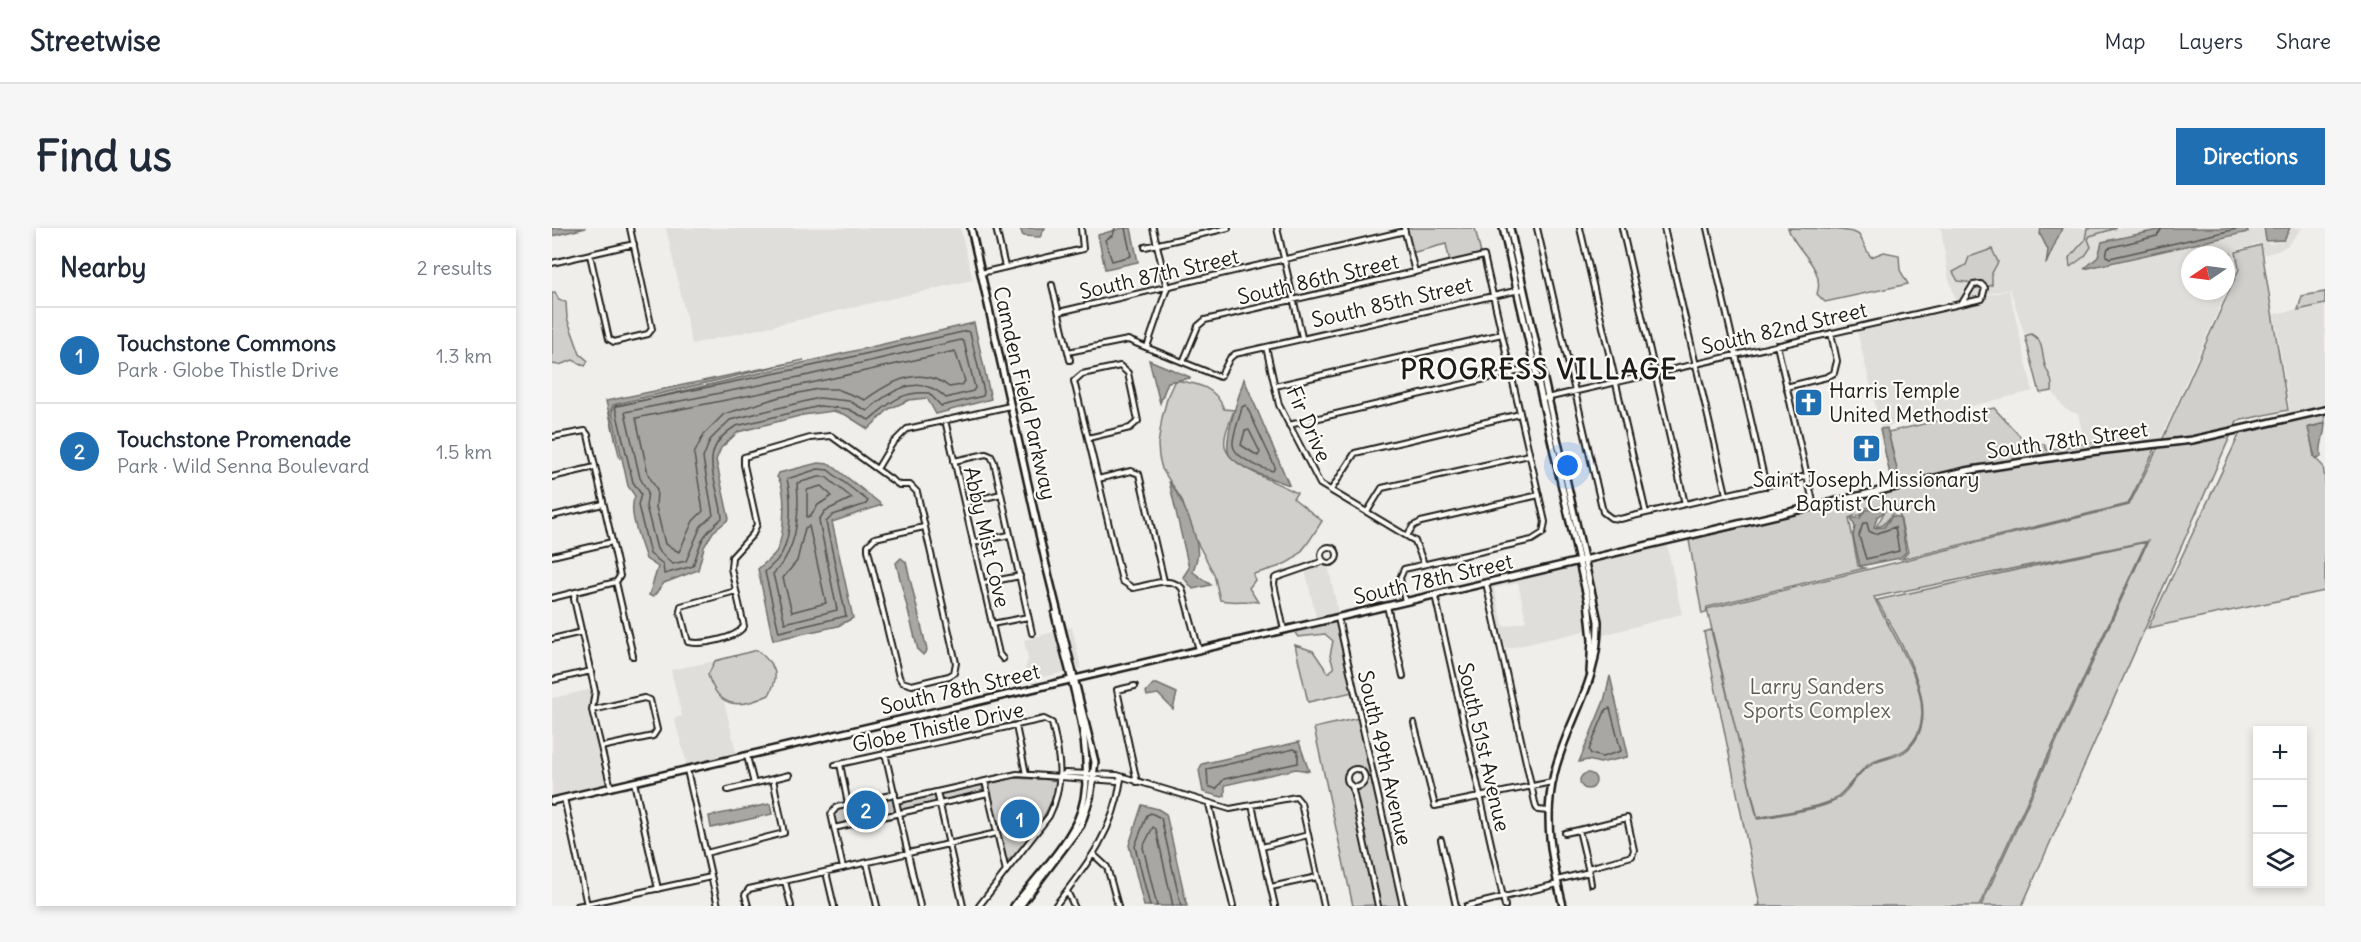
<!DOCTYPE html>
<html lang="en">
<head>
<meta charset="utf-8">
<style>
  body { margin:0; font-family:Delius,sans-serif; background:#f6f6f7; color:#1f2937 }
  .controls { position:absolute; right:18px; bottom:18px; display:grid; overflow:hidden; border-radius:0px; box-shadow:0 3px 9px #0003 }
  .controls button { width:54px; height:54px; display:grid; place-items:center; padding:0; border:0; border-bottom:2px solid #e0e1e3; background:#fff; color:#1f2937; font:30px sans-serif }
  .compass { position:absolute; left:1629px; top:18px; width:54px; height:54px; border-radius:50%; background:#fff; box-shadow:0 3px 9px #0003; rotate:257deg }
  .you { position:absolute; left:1016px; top:238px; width:21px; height:21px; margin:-15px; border:4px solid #fff; border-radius:50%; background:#1a73e8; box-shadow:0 0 0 9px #1a73e833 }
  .badge { display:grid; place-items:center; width:39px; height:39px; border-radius:50%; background:#1f6fb2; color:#fff; font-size:20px; font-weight:700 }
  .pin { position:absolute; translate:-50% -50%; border:3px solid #fff; box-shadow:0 2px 6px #0006 }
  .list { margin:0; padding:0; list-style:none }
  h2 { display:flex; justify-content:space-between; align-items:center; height:78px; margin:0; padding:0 24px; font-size:26px }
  h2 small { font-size:20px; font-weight:400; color:#747a83 }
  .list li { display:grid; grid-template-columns:39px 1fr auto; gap:18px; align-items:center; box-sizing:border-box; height:96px; padding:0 24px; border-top:2px solid #e0e1e3 }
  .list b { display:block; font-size:22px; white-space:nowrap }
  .list p { margin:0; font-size:20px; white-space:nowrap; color:#747a83 }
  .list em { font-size:20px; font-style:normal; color:#747a83 }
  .icon { flex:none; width:33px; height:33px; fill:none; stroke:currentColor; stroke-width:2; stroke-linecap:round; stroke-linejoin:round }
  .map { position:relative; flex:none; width:1773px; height:678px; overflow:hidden; border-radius:0px }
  header { display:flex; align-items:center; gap:36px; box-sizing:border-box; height:84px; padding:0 30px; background:#fff; border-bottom:2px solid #e0e1e3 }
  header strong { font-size:28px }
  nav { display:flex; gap:33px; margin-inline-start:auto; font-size:21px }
  .intro { display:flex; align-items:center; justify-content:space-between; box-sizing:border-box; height:144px; padding:0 36px }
  h1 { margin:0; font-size:42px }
  .button { padding:15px 27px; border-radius:0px; background:#1f6fb2; color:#fff; font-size:21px; font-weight:700 }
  main { display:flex; gap:36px; padding:0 36px }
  aside { flex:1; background:#fff; border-radius:0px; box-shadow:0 3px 9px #0003 }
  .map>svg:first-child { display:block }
</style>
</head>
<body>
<header>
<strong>Streetwise</strong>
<nav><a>Map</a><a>Layers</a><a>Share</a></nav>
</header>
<div class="intro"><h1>Find us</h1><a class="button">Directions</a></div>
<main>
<aside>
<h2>Nearby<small>2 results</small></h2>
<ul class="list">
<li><span class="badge">1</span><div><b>Touchstone Commons</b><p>Park · Globe Thistle Drive</p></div><em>1.3 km</em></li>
<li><span class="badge">2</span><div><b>Touchstone Promenade</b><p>Park · Wild Senna Boulevard</p></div><em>1.5 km</em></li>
</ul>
</aside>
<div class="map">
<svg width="1773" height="678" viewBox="0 0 1773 678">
  <rect width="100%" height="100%" fill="#f0eeea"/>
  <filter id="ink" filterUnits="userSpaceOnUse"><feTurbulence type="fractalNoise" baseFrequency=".0167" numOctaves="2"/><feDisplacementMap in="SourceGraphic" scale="12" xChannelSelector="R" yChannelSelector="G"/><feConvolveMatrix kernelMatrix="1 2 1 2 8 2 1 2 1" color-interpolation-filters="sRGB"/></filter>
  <g filter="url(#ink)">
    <!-- built -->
    <path fill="#e0deda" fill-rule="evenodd" d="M114,0H408L421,52L140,116Z
      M1389,0H1489L1487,4L1496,22L1493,34L1496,33L1510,0H1535L1533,12L1528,15L1518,39L1533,28L1536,10L1546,5L1565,0H1615L1548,16L1546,29L1534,38L1543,40L1686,7L1696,4L1695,0H1710L1713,14L1718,16L1732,13L1740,0H1750L1736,17L1728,22L1712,27L1709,15L1682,23L1684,43L1607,214L1549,220L1547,213L1533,215L1526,186L1513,181L1500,163L1501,153L1493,138L1489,117L1476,107L1473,108L1458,61L1404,73L1396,48ZM1673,24L1682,35L1680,47L1674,49V63H1638V27H1670ZM1414,37L1441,40V51L1410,55L1401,44Z
      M1457,62L1481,163L1329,200L1304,99Z
      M1773,76V180L1735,189L1734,184L1738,182L1722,86Z
      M1115,317L1130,386L1048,408L1046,381L1036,333Z
      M1026,335L1037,402L954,421L936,357ZM966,355L974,393L952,399L942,360Z
      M776,337L787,388L765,393L753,342Z
      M520,399L529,440L523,442L513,401Z
      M505,403L514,444L474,453L472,445L476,431L472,412Z
      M163,433L156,447L161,462L172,473L185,528L136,540L122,490L130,488L119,442Z
      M41,461L38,481L56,558L0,571V470Z"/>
    <!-- green -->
    <path fill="#d0cfcc" stroke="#767674" stroke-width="1.5" d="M854,0H923L929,26L898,34L894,16L859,25Z
      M1236,0C1251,0 1300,0 1307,7C1312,15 1313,21 1319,29L1332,24L1347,27L1348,42L1356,56L1273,74L1265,66C1274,39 1243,23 1236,0Z
      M1535,0H1565L1538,8L1536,11L1539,19L1533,28L1518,39L1517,30L1533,12Z
      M1709,17L1736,182L1685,193L1470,678H1429L1596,313L1322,369C1339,409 1397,480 1355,520C1345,529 1328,529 1317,536C1303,546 1296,562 1281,572C1268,580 1223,586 1205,590L1155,381L1577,277L1612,208L1687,41L1684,24Z
      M1440,21L1446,34L1440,45V57L1430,61L1421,55L1406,53L1401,44L1414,37L1417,29Z
      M3,64L7,72L14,74L15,90L28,126L36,133L33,138L21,132L7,137L0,136V65Z
      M1773,64V76L1746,82L1750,68Z
      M1479,106C1493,112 1489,129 1494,140C1498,149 1501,152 1500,163L1488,165L1473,108Z
      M623,152C646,156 663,158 672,181L682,182C679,193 671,206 673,218C675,238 728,255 745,265L741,270L770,293C746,331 745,335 701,346L703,352L697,360L706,374C692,372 681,375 668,372L662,346L639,303L630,272L610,241L607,229L606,217L610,190L616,167Z
      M1442,180L1475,216H1492L1495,222L1547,213L1549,220L1448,235L1341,258L1348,254L1336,204Z
      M1772,185L1773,195L1757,199L1762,229L1771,238L1773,252V363L1596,400L1688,205Z
      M1604,219L1576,276L1350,331L1356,324L1346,280L1331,297L1324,299L1333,283L1330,278L1312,280L1308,288L1304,287L1297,290L1306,338L1313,340L1155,379L1154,385L1150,386L1137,312L1414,245L1550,224Z
      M1594,314L1427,678H1203L1208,677L1152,404L1159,402L1206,591C1224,587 1267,582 1282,573C1298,564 1304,544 1321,536C1331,530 1346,530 1355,522C1397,486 1345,409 1325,372Z
      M785,392L801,464L756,474L743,417L761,423L776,445L782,440L778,428L781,413L773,406L746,409L741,402Z
      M205,422C223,437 229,446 217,467C187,481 167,481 156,447L163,433Z
      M807,490L849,678H828L803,560L812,557L815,547C811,539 805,538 797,542L794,551L798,559L823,677L801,678L762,500Z
      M463,550L505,552C502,578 478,615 457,632L453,630L437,559L440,555Z
      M429,555L431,561L429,564L392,573L388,569L389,564Z
      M383,566L385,572L382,575L352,582L347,578L348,574Z
      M340,568L344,581L342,584L286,597L282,595L280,587L285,580Z"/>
    <!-- water -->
    <path fill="#a8a7a3" stroke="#706f6d" stroke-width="1.5" d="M0,0H34L0,8Z
      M468,0H493L488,9L471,8Z
      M570,0H579L586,34L553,41L546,7Z
      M1489,0H1510L1494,36L1496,22L1488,6Z
      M1615,0H1695L1696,4L1532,41L1546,29L1550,14Z
      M1712,0H1738L1732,12L1714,13Z
      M1673,24L1679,26L1682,35L1680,47L1674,49V27H1670Z
      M422,95L439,171L384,186L375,170L357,172L337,181L316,201L294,187L281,183L251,187L186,204L169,220L164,232L177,291L161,304L152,319L146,342L112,355L101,369L97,367L106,339L94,331C89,314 75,284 83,268L76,258L60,184L62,179Z
      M252,132L61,177L58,184L68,231L54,173Z
      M597,132L638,149V150L616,154L608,175Z
      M692,151L737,257C719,250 691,243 678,228C669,216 688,166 692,151Z
      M1773,195C1773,208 1767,216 1769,229L1763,230L1756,200Z
      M1335,200L1348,254L1340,256L1328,201Z
      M266,235L278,236L330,277L280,294L301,390L286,398L221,412L206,341C212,335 219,331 224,324C232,310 236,261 225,249L227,245Z
      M617,253C629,269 649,311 645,330C644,335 642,339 641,344L659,357L641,361L631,349L637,340Z
      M1329,280L1332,284L1325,289L1322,300L1332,299L1340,288L1348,289L1354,324L1348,330L1308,338L1301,308L1303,299L1299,290H1308L1313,282Z
      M349,330L354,334L375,422L371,427L366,422L344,335Z
      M1058,448L1076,526L1075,529L1048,535L1036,532L1027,534L1052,473Z
      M601,456H605L625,465L621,481L606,466L595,468L594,464Z
      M747,514L757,543L744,541L673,557V568L670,569L651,564L647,542L650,536Z
      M1028 553a8 8 0 1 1 16 0a8 8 0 1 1-16 0Z
      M218,576L220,586L159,600L157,588Z
      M590,577L606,581L614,586L635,678H592L577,617Z"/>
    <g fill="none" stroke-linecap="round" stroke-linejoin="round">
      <!-- shore -->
      <path stroke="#545452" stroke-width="1.5" d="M563,0L561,7L553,12L560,33L579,28L573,0
        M1610,0L1605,8L1556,20L1554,28L1558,30L1689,0
        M415,103L418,105L432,164L431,168L389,178L377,165C348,163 337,176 317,192L296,181L268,178L184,198C142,223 167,253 170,290C148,310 150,311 141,338L112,346L111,336L98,326L86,277L89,266L81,254L63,178L255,139Z
        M409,112L412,114L423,160L421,163L394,170C368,144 338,162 315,183L297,173L267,170L178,192L158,212L151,230L161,287L149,298L134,333L120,336L105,321L94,278L96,264L88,250L73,184L257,147Z
        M403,123L413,153L410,157L397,159C371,137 338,153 313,172L285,161H266L228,169L172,186L152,206L142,226L151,283L141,293L127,324L113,316L104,279L105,262L96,246L84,190L259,155Z
        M694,177L723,239L721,243C711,241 682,230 681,217C680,207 688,190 690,179Z
        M697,202L708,224L706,228L689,217L693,203Z
        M266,241L276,242L316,273L314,276L281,287L274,294L294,388L227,404L213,344C218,338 225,334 229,327C240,307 240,271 235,251Z
        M267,249H274L300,270L273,283L267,292L285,382L233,395L221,346C245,323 248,287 245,255Z
        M269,258L280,268L266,277L258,288L255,289V262Z
        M1311,295H1315L1317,303L1323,306L1343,299L1347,323L1314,331L1307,308Z
        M257,298L274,375L240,384L231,350L245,333L253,300Z
        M1058,480L1069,523L1050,529L1039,526L1037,522L1054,481Z
        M742,521L746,523V535L672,551L664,561L656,558L655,541Z
        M598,678L583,618L595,587L599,585L609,590L629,678
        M605,678L591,619L601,599L604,601L621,678"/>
      <defs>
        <path id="street" d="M444,0L453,39
          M725,0L750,109
          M852,0L863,44
          M985,0L1051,284L1059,290L1068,291L1255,248
          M1028,0L1094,285
          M1070,0L1133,276
          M1112,0L1174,266
          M1155,0L1214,258
          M593,19L676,0
          M38,27L57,111L62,114L96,106L100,101L78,0
          M0,35L82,16
          M429,45L531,21L529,0
          M500,57L518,132
          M507,84L853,3
          M1225,117L1262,278
          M595,119L615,60L601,0
          M714,119L727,177L768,256L863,313L872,336
          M516,124L576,112L668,149L678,130L683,126L972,61
          M631,134L646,98L653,92L932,28L993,294L991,305L980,312L852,341L848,350L853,374
          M723,158L950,106
          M1234,159L1275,149L1282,145L1285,133L1279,105
          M990,171L1421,73L1430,71L1433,60L1429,56L1421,57L1410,75
          M393,192L447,426L451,431
          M737,197L989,138
          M0,209L33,203L36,207L68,348L64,354
          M536,210L578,200L586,193L576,145L568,138L530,146L522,153L546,251
          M402,233L434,226L439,228L442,234L480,405
          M325,241L340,216L355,201L458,178
          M0,249L43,239
          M779,262L803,225L968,186
          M413,275L449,266
          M815,284L830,260L977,227
          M0,288L51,276
          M855,308L861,298L869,294L987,267
          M421,315L457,307
          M769 327a8 8 0 1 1 16 0a8 8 0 1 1-16 0Z
          M0,328L60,314
          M612,353L587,246L579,243L546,251L570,353L581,360C598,358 615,347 630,360L647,422
          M64,354L81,428
          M432,355L468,348
          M934,355L984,579L986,582L996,583
          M184,363L129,378L128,383L136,414C150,417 184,411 192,398L179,340L180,329L201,306L205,296L192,237V229L258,210L279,208L347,257H358L365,264L404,435L402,445L397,448L360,457L350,454L347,449L316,322V317L323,310L372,299
          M23,364L22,371L43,463L40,482L59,560
          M883,367L953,678
          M0,370L64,354
          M835,378L851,448
          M786,390L851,678
          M440,396L476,389
          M732,402L722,356L723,350L772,333
          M0,411L30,404
          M0,452L39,443
          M583,458L565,462L585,554
          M40,482L92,470L98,472L105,502L101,508L49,519
          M862,495L883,578L1000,554
          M464,498L474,546
          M333,525L368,678
          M195,528L202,556
          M288,536L296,576
          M283,537L492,491L500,495C508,529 513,556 497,588L427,678
          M795 550a9 9 0 1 1 18 0a9 9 0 1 1-18 0Z
          M135,542L166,678
          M509,548L513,545L565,547L678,581L744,569L749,575L772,678
          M433,553L454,643
          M82,554L106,661
          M800,558L826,678
          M176,562L237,547
          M385,564L411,678
          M12,570L35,677
          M344,573L465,546L565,553L569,551
          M657,576L681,678
          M700,577L723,678
          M282,600L436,565
          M1013,605L1027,602
          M889,612L904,678
          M710,619L756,607
          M154,625L232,605L221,551
          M542,627L555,639L566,678
          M315,635L325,678
          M291,640L279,586L285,579L343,566
          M274,644L282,678
          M1037,644L1039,656
          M1005,652L1037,644L1027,602L1075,590L1082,622L1080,628L1036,640
          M233,653L239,678
          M719,659L765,649
          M515,663L522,678
          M25,678L159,649
          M196,678L193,667L197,661L445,605
          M503,678C534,638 562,604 569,551
          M915,678L1006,656"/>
        <path id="secondary" d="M419,0L494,337L543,534L538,570L529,597L468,678
          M951,0L1036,373L1040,412L1038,444
          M958,0L1046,393C1047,458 1016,489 1002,546C991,592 1000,633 1011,678
          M0,573L1413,243L1537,224L1640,212L1773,182
          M462,678C483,651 510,624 525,593C551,538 516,445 503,386"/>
      </defs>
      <!-- street casing -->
      <use href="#street" stroke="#1c1c1c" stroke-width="8"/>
      <!-- secondary casing -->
      <use href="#secondary" stroke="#1c1c1c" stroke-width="10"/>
      <!-- street -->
      <use href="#street" stroke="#fdfcf7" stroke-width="4"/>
      <!-- secondary -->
      <use href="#secondary" stroke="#fdfcf7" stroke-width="5"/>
    </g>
  </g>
  <!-- icons -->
  <defs>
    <symbol id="church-square" viewBox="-11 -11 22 22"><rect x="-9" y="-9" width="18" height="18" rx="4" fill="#1f6fb2" stroke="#fdfcf7"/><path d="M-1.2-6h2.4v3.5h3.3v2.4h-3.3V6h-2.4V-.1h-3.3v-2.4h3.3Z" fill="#fff"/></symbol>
  </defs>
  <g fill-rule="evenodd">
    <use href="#church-square" x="1240" y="158" width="33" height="33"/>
    <use href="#church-square" x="1298" y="204" width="33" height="33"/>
  </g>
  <g text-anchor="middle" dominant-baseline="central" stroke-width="4.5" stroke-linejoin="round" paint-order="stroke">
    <!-- street labels -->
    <g font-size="21" fill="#1c1c1c" stroke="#fdfcf7">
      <text transform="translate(607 46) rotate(-13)">South 87th Street</text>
      <text transform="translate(766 51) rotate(-13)">South 86th Street</text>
      <text transform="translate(840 74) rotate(-13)">South 85th Street</text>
      <text transform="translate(1232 100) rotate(-13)">South 82nd Street</text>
      <text transform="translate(473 165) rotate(77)">Camden Field Parkway</text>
      <text transform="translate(757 196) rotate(66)">Fir Drive</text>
      <text transform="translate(1515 212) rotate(-8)">South 78th Street</text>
      <text transform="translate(435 309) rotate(77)">Abby Mist Cove</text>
      <text transform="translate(881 351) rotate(-13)">South 78th Street</text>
      <text transform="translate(408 461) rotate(-13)">South 78th Street</text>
      <text transform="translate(386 499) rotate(-12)">Globe Thistle Drive</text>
      <text transform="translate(932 519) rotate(77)">South 51st Avenue</text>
      <text transform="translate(833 530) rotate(77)">South 49th Avenue</text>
    </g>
    <!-- poi labels -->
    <g font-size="21" fill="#1c1c1c" stroke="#fdfcf7" text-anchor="start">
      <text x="1277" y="162">Harris Temple<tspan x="1277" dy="24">United Methodist</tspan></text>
      <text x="1314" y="251" text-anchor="middle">Saint Joseph Missionary<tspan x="1314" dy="24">Baptist Church</tspan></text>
    </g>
    <!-- park labels -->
    <g font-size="21" fill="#5b5b5a" stroke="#fdfcf7">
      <text x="1265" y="458">Larry Sanders<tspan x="1265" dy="24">Sports Complex</tspan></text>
    </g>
    <!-- district labels -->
    <g font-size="27" font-weight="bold" letter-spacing="1.5" fill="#1c1c1c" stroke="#fdfcf7">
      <text x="987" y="141">PROGRESS VILLAGE</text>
    </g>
  </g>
</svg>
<div class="controls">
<button>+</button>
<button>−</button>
<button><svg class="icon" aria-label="layers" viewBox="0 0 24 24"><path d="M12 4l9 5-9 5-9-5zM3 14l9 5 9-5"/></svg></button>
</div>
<svg class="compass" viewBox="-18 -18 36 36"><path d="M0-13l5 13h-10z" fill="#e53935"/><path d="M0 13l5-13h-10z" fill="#747a83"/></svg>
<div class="you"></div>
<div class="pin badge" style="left:468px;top:591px">1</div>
<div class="pin badge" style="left:314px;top:582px">2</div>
</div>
</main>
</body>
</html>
